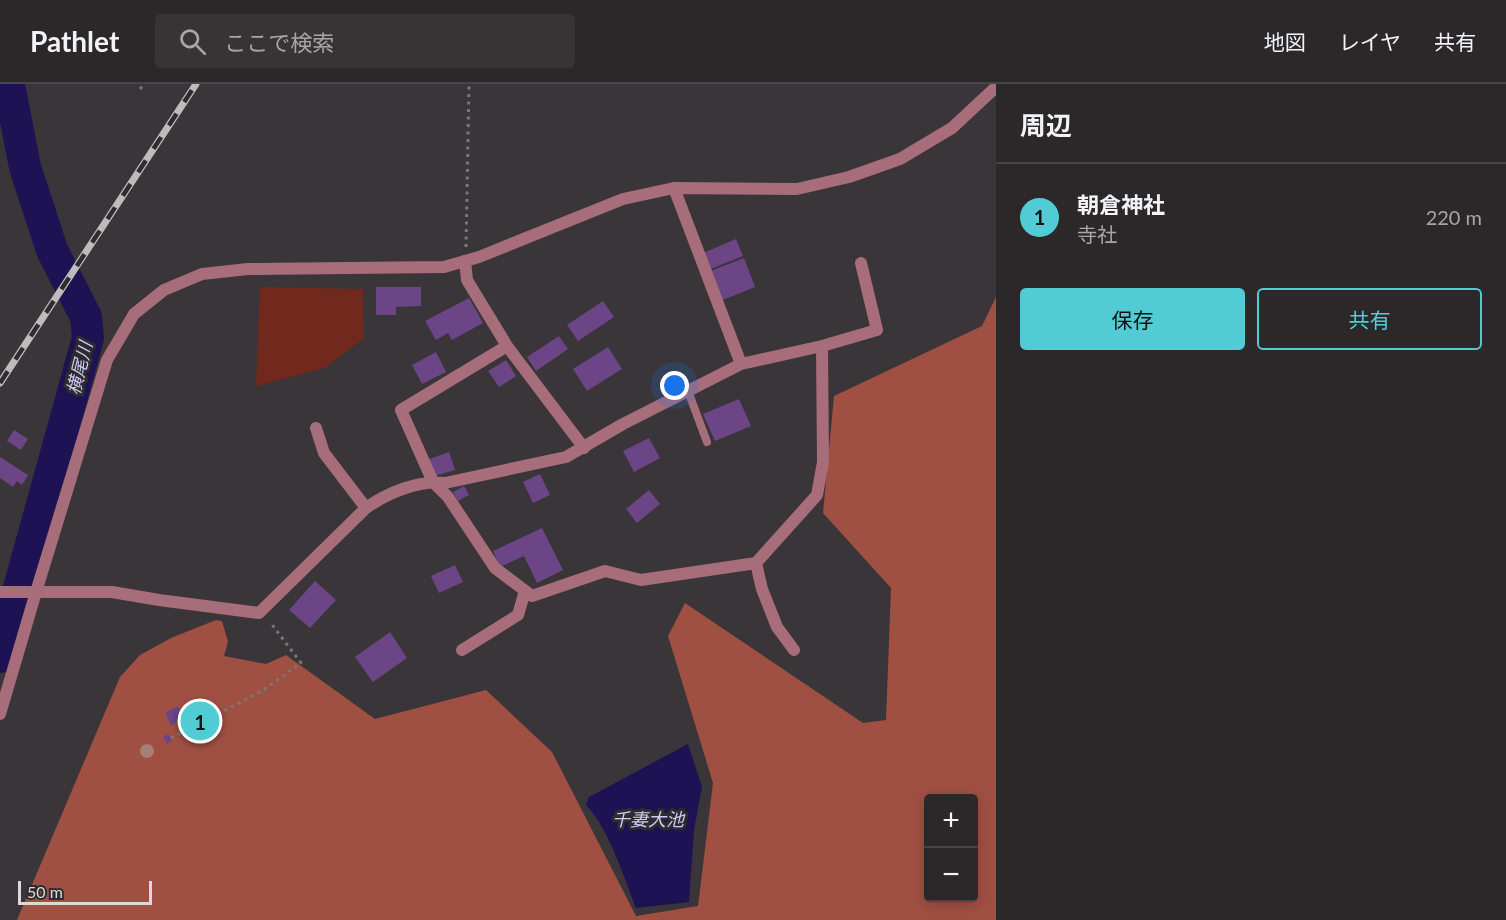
<!DOCTYPE html>
<html lang="ja">
<head>
<meta charset="utf-8">
<style>
  body { margin:0; font-family:Lato,"Noto Sans JP",sans-serif; background:#383436; color:#f1f3f6 }
  .controls { position:absolute; right:18px; bottom:18px; display:grid; overflow:hidden; border-radius:6px; box-shadow:0 3px 15px #0003 }
  .controls button { width:54px; height:54px; display:grid; place-items:center; padding:0; border:0; border-bottom:2px solid #484447; background:#2c282a; color:#f1f3f6; font:30px sans-serif }
  .scale { position:absolute; left:18px; bottom:15px; width:134px; box-sizing:border-box; padding-left:6px; border:3px solid #dbd9da; border-top:0; font-size:16px; line-height:21px; white-space:nowrap; color:#dbd9da; -webkit-text-stroke:4px #2f2b2e; paint-order:stroke }
  .you { position:absolute; left:675px; top:302px; width:21px; height:21px; margin:-15px; border:4px solid #fff; border-radius:50%; background:#1a73e8; box-shadow:0 0 0 9px #1a73e833 }
  .badge { display:grid; place-items:center; width:39px; height:39px; border-radius:50%; background:#51ccd4; color:#111; font-size:20px; font-weight:700 }
  .pin { position:absolute; translate:-50% -50%; border:3px solid #fff; box-shadow:0 2px 6px #0006 }
  .list { margin:0; padding:0; list-style:none }
  h2 { display:flex; justify-content:space-between; align-items:center; height:78px; margin:0; padding:0 24px; font-size:26px }
  h2 small { font-size:20px; font-weight:400; color:#a6a6a8 }
  .list li { display:grid; grid-template-columns:39px 1fr auto; gap:18px; align-items:center; box-sizing:border-box; height:108px; padding:0 24px; border-top:2px solid #484447 }
  .list b { display:block; font-size:22px; white-space:nowrap }
  .list p { margin:0; font-size:20px; white-space:nowrap; color:#a6a6a8 }
  .list em { font-size:20px; font-style:normal; color:#a6a6a8 }
  .actions { display:flex; gap:12px; padding:18px 24px }
  .actions a { flex:1; padding:14px 0; border:2px solid #51ccd4; border-radius:6px; text-align:center; font-size:21px; color:#51ccd4 }
  .actions .main { background:#51ccd4; color:#111 }
  .icon { flex:none; width:33px; height:33px; fill:none; stroke:currentColor; stroke-width:2; stroke-linecap:round; stroke-linejoin:round }
  .map { position:relative; flex:none; width:996px; height:836px; overflow:hidden }
  header { display:flex; align-items:center; gap:36px; box-sizing:border-box; height:84px; padding:0 30px; background:#2c282a; border-bottom:2px solid #484447 }
  header strong { font-size:28px }
  nav { display:flex; gap:33px; margin-inline-start:auto; font-size:21px }
  .search { width:420px; height:54px; background:#383436; display:flex; align-items:center; gap:15px; box-sizing:border-box; padding:0 21px; border-radius:6px; color:#a6a6a8; font-size:22px }
  main { display:flex }
  aside { flex:1; background:#2c282a }
  .map>svg:first-child { display:block }
</style>
</head>
<body>
<header>
<strong>Pathlet</strong>
<div class="search"><svg class="icon" aria-label="search" viewBox="0 0 24 24"><circle cx="10" cy="10" r="6"/><path d="M15 15l6 6"/></svg>ここで検索</div>
<nav><a>地図</a><a>レイヤ</a><a>共有</a></nav>
</header>
<main>
<div class="map">
<svg width="996" height="836" viewBox="0 0 996 836">
  <rect width="100%" height="100%" fill="#3a3538"/>
  <!-- green -->
  <path fill="#71291e" d="M260,203L363,205L364,254L325,284L256,302Z"/>
  <!-- forest -->
  <path fill="#a05042" fill-rule="evenodd" d="M996,213V836H17L120,593L140,571L171,554L216,536L222,537L228,558L224,572L266,580L286,571L375,635L486,606L552,668L636,832L698,822L713,699L668,552L685,519L863,639L886,636L891,504L823,429L834,312L982,242ZM928,714H974V814H928Z"/>
  <!-- water -->
  <path fill="#1d1253" d="M688,660L702,703L694,746L689,818L636,824C623,791 610,747 586,721L589,713Z"/>
  <g fill="none" stroke-linecap="round" stroke-linejoin="round">
    <!-- river -->
    <path stroke="#1d1253" stroke-width="32" d="M0,573L88,254L86,233L52,166L25,83L10,6L6,0"/>
  </g>
  <!-- building -->
  <path fill="#6c4587" d="M736,155L743,172L708,186L701,170Z
    M744,174L755,203L720,217L708,188Z
    M376,203H421V222L396,223V231H376Z
    M469,214L483,239L452,256L448,249L436,256L425,237Z
    M603,217L614,233L578,257L567,241Z
    M559,252L568,265L536,287L527,273Z
    M608,263L622,285L587,307L573,285Z
    M436,268L446,288L422,300L412,281Z
    M506,276L516,292L499,303L488,287Z
    M739,315L751,342L715,357L703,330Z
    M14,346L28,355L21,366L7,357Z
    M649,354L660,374L634,388L623,367Z
    M449,368L455,386L434,392L429,375Z
    M0,373L28,391L22,401L17,397L13,403L0,394Z
    M540,390L550,411L533,419L523,398Z
    M464,402L469,411L458,417L453,408Z
    M649,406L660,420L637,439L626,425Z
    M542,444L563,486L537,499L524,472L500,483L493,467Z
    M455,481L463,498L439,509L431,492Z
    M315,497L336,516L310,544L289,526Z
    M390,548L407,574L373,598L355,573Z
    M178,622L184,634L171,641L165,629Z
    M196,634L201,644L186,652L181,642Z
    M168,650L172,657L167,660L163,653Z"/>
  <g fill="none" stroke-linecap="round" stroke-linejoin="round">
    <!-- path -->
    <path stroke="#7b7779" stroke-width="3" stroke-dasharray="3 4.5" stroke-linecap="butt" d="M140,5L144,0
      M466,163L469,0
      M171,654L262,607L301,579L270,538"/>
    <!-- service -->
    <path stroke="#a76d7b" stroke-width="8" d="M688,307L707,358"/>
    <!-- minor -->
    <path stroke="#a76d7b" stroke-width="12" d="M674,104L741,280
      M465,177L467,196L507,262L584,364
      M507,262L401,326L433,398L448,413L495,484L532,512L605,487L641,496L756,479L817,411L823,378L822,262
      M316,344L324,369L366,424
      M756,479L762,505L777,543L794,566
      M462,566L518,531L525,507
      M0,630L36,508H112L159,516L259,529L366,424C387,409 418,396 445,399L566,373L623,340L741,280L822,262L877,246L861,179"/>
    <!-- tertiary -->
    <path stroke="#a76d7b" stroke-width="12" d="M0,508H36L107,276L134,230L164,206L202,190L248,185L444,183L479,173L623,115L674,104L797,105L849,93L900,75L952,44L996,3"/>
    <defs>
      <path id="rail" d="M0,299L196,0"/>
    </defs>
    <!-- rail casing -->
    <use href="#rail" stroke="#bebbbd" stroke-width="7"/>
    <!-- rail -->
    <use href="#rail" stroke="#2f2b2e" stroke-width="4.5" stroke-dasharray="14" stroke-linecap="butt"/>
  </g>
  <!-- trees -->
  <circle fill="#a67d77" cx="147" cy="667" r="7"/>
  <g text-anchor="middle" dominant-baseline="central" stroke-width="6" stroke-linejoin="round" paint-order="stroke">
    <!-- water labels -->
    <g font-size="18" font-style="italic" fill="#cbcdf5" stroke="#2f2b2e">
      <text transform="translate(79 284) rotate(-76)">横尾川</text>
      <text x="648" y="735">千妻大池</text>
    </g>
  </g>
</svg>
<div class="controls">
<button>+</button>
<button>−</button>
</div>
<div class="scale">50 m</div>
<div class="you"></div>
<div class="pin badge" style="left:200px;top:637px">1</div>
</div>
<aside>
<h2>周辺<small></small></h2>
<ul class="list">
<li><span class="badge">1</span><div><b>朝倉神社</b><p>寺社</p></div><em>220 m</em></li>
</ul>
<div class="actions"><a class="main">保存</a><a>共有</a></div>
</aside>
</main>
</body>
</html>
